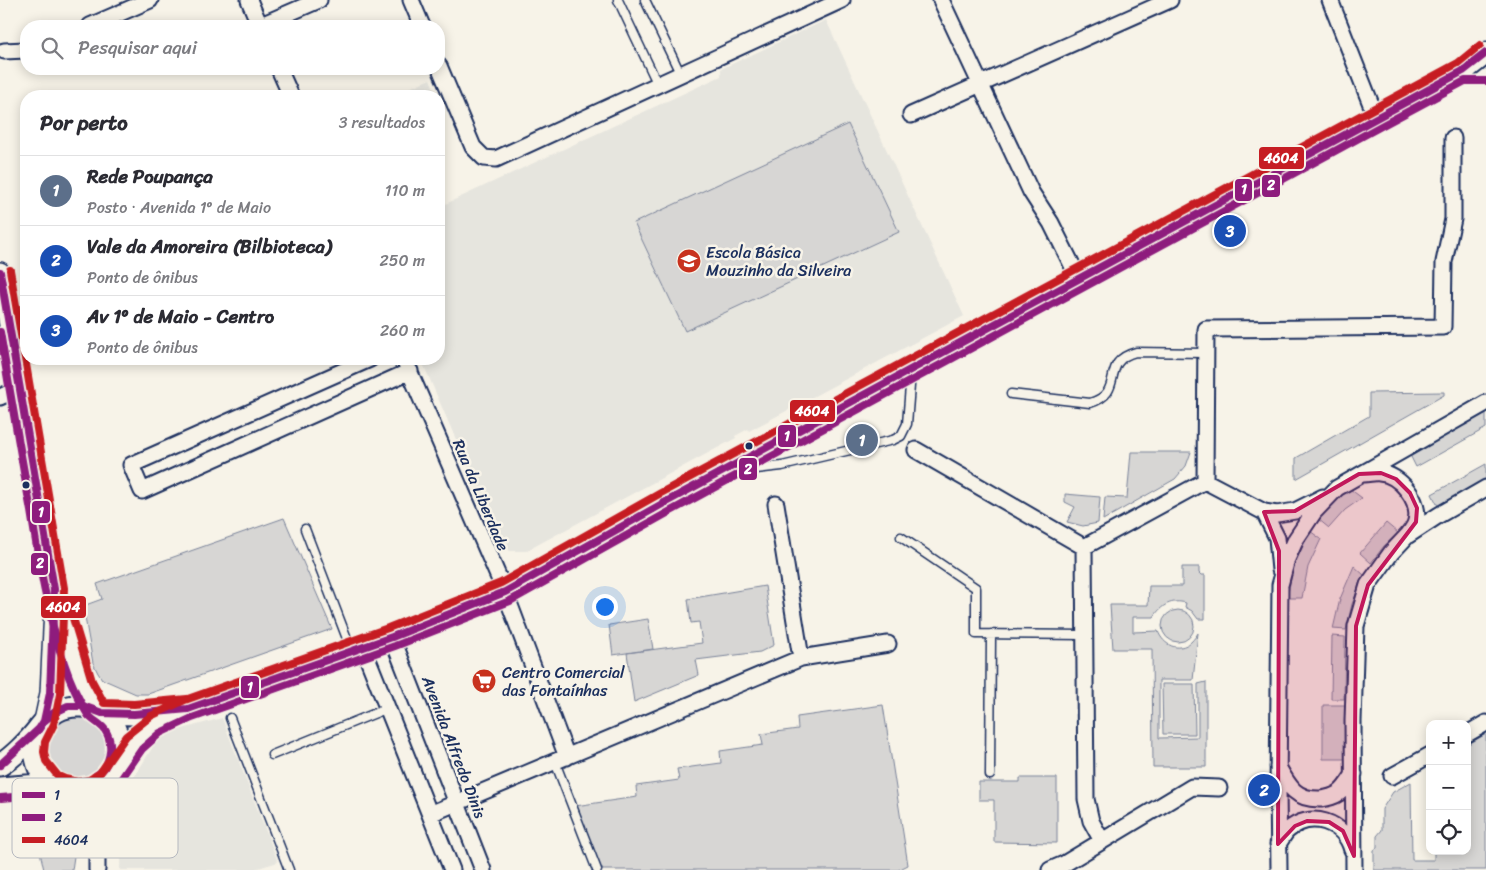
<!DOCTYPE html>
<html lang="pt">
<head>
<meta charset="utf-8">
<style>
  body { margin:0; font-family:Sriracha,sans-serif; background:#f2f2f3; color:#2b2b33 }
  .controls { position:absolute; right:15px; bottom:15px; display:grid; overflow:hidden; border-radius:10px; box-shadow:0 2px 12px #0003 }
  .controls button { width:45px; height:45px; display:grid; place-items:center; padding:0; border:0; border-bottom:1px solid #e1e1e2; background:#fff; color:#2b2b33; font:25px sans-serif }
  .you { position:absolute; left:604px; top:606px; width:18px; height:18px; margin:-12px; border:4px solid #fff; border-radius:50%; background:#1a73e8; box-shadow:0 0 0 8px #1a73e833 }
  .badge { display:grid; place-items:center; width:32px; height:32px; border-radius:50%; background:#ea580c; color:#fff; font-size:16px; font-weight:700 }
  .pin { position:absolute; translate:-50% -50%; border:2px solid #fff; box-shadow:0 1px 5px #0006 }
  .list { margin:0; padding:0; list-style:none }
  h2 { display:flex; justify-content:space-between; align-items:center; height:65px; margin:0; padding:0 20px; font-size:21px }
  h2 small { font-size:16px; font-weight:400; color:#7c7c81 }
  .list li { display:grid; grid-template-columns:32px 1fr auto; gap:15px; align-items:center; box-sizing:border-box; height:70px; padding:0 20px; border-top:1px solid #e1e1e2 }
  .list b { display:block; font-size:19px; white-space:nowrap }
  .list p { margin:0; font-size:16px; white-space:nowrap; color:#7c7c81 }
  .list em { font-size:16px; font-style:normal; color:#7c7c81 }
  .icon { flex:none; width:28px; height:28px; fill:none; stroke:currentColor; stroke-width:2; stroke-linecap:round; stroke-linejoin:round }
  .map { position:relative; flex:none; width:1486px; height:870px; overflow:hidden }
  .search { position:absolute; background:#fff; box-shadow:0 2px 12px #0003; left:20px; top:20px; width:425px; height:55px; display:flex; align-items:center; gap:12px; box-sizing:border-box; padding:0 18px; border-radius:20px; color:#7c7c81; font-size:19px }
  .panel { position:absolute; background:#fff; box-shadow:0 2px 12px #0003; left:20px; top:90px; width:425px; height:275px; border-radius:20px }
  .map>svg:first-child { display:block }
</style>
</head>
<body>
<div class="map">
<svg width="1486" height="870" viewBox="0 0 1486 870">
  <rect width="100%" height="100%" fill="#f7f3e8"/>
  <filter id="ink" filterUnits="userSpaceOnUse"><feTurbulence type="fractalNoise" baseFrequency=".02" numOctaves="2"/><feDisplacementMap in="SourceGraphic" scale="10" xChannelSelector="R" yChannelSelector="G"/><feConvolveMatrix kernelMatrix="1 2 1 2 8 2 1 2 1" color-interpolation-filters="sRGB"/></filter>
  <g filter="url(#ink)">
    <!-- built -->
    <path fill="#e6e5de" d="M826,20L964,316L749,431L748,429L735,436L736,438L526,551H510L501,543L421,359H439V207L721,76V69Z
      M430,79L437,96H390L394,95Z
      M222,718L278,862L252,870H120L122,797L157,740L168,733Z"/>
    <!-- green -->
    <path fill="#d7d6d4" stroke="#798299" d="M848,124L899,232L685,331L634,223Z
      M1444,392V395L1296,479V458L1369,416V393Z
      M1486,413V428L1416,467L1410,455Z
      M1131,452H1191L1186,466L1175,479L1103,520L1105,497L1127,498Z
      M1486,464V479L1438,506L1432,494Z
      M1350,489L1362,498L1345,510L1329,528L1318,519L1333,503Z
      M1065,494L1100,497L1098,523L1083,526L1067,522L1075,507L1065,502Z
      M284,518L332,629L148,694H136L102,679L98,673L93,663L83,606L102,599L97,584Z
      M1386,523L1398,533L1384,546L1371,563L1360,553Z
      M1310,531L1321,539L1308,567L1302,598H1287L1294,565Z
      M1354,566L1364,575L1352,604L1346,630L1333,629L1340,599Z
      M1182,567H1199V573L1201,575H1205V619H1198L1192,611L1185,607L1186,603C1172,599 1161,605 1154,617H1133V632L1158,631C1163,645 1178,653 1191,642C1194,639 1197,635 1198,633L1193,680H1159V738L1198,737V684L1206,682V767H1153L1152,649H1113L1110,605H1148L1149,586H1182Z
      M765,586L774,645L760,652L696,660L699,675L634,702L627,653L702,643L699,622L691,623L688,599Z
      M1162 626a16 16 0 1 1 32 0a16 16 0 1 1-32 0Z
      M648,619L653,649L613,655L609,625Z
      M1332,636L1345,637L1344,699H1331Z
      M1162,684H1194L1195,734H1163Z
      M883,705L908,865L898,870H600L575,806L637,797L636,786L679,780L677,769L721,763L720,751L763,745L761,734L798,729L797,717Z
      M1323,705H1345V759H1323Z
      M46 748a32 32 0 1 1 64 0a32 32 0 1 1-64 0Z
      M1486,734V870H1374V850L1377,848V836L1382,830V809L1393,792L1411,782L1412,860H1434V851H1467V745Z
      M1020,778H1057V843L994,842V800H979V782H1020Z
      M28,803C51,806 71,823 74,846C75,854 73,862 72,870H44L36,834L23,825L19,804Z"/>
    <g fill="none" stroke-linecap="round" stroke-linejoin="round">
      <defs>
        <path id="service" d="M618,0L658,85
          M645,0L681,75
          M1011,394L1090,403C1127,392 1098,362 1136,352L1205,353
          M739,471L782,466L893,440L901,436L907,424L911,373
          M305,529L351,649
          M901,537L976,588V634L1084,635
          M230,718L289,870
          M272,755L388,708
          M555,762L597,870
          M990,775L991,634"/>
        <path id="minor" d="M249,0L260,26
          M411,0L422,26
          M941,0L1031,192L1051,223L1079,279
          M1330,0L1376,117
          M90,26L150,0
          M259,26L319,0
          M4,51L26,50
          M439,66L473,147L484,158L496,159L842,0
          M279,69L291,96
          M911,115L1170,0
          M370,359L131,465L142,491L410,371
          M404,359L505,592L567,757
          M0,397L20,388
          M916,450L1084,547L1086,799L1091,821L1102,841
          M1364,474C1369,474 1374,472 1379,473C1400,474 1421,501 1416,521C1415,526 1411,531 1408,535
          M1205,481L1206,329L1443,327L1444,262L1453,219V138
          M776,504L801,658
          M1264,512L1277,538L1280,570
          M1084,547L1205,481L1264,512L1277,514L1295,511L1323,497
          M392,637L483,870
          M363,647L452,870
          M1467,734L1486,723
          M1278,767C1289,787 1296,800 1321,799C1328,798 1333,797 1339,793C1345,789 1350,780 1354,774
          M1392,776L1430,755
          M62,789L97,836
          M430,814L801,658L888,644
          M1278,844C1281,840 1284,834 1287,831C1310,810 1344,821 1352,850
          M97,870V836L107,781
          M1050,870L1064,864L1192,787L1219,788
          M1279,870L1278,789L1280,585L1287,559L1296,539L1314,512L1337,488L1486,403
          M1354,870L1353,721L1356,626L1368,585L1391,553L1407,536L1439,515L1486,488"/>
        <path id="tertiary" d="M0,272C13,347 25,421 38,496C51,568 60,645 97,710
          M44,721L50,693L54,608"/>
        <path id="secondary" d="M102,713L134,714L175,710
          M0,765C12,758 30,740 39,728C50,714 61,705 80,706C93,706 109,715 114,727C125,749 121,772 99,786C93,789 84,792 77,792C41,791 29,759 39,729
          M117,766L134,742L155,725L188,709L392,637L505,592L664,503L1376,117L1463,71L1486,53
          M0,788L52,784"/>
      </defs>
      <!-- service casing -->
      <use href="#service" stroke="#1b2f5e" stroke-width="11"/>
      <!-- minor casing -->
      <use href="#minor" stroke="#1b2f5e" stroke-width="19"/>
      <!-- tertiary casing -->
      <use href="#tertiary" stroke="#1b2f5e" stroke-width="22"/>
      <!-- secondary casing -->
      <use href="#secondary" stroke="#1b2f5e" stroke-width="25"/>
      <!-- service -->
      <use href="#service" stroke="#f7f3e8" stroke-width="8"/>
      <!-- minor -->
      <use href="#minor" stroke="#f7f3e8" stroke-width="15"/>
      <!-- tertiary -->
      <use href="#tertiary" stroke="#f7f3e8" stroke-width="19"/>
      <!-- secondary -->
      <use href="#secondary" stroke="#f7f3e8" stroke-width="21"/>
      <defs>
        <path id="bus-1" d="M0,272L54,589L50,693L44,721L39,729L22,745
          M0,765L39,729L44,721L55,712L68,706H83L102,713L134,714L188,709L392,637L505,592L664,503L1463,71L1486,53"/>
        <path id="bus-2" d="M0,332C10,392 20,451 31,511C39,562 47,614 64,663C70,681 78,699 88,715C93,721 101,724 105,730C115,745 110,768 95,776
          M1,798L50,794L59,799L77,802L97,798L115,788L142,749L160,733L192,718L395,646L510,601L669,512L1381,126L1465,81H1486"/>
        <path id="bus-3" d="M10,270L64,588L60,694L54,724L45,742L44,752L46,761L58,776L65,779L78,782L89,780L100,773L126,736L151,716L185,700L388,628L501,583L659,494L1458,63L1480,45
          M73,618L92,681L104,703L134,704L187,699"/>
      </defs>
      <!-- bus-1 casing -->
      <use href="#bus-1" stroke="#f7f3e8" stroke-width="11"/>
      <!-- bus-2 casing -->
      <use href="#bus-2" stroke="#f7f3e8" stroke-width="11"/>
      <!-- bus-3 casing -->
      <use href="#bus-3" stroke="#f7f3e8" stroke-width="11"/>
      <!-- bus-1 -->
      <use href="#bus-1" stroke="#8e1c7d" stroke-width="8"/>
      <!-- bus-2 -->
      <use href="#bus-2" stroke="#8e1c7d" stroke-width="8"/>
      <!-- bus-3 -->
      <use href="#bus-3" stroke="#c61d23" stroke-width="8"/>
    </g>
  </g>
  <!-- marked area -->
  <path fill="#c2185b" fill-opacity="0.2" stroke="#c2185b" stroke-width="4" stroke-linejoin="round" d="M1381,473L1396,479L1410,493L1417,508L1416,522L1368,585L1356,626L1354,856L1343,831L1329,822L1307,821L1295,826L1278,844L1279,551L1264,512L1295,511L1359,474Z"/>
  <!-- icons -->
  <defs>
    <symbol id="school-disc" viewBox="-11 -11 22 22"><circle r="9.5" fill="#c8321e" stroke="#f7f3e8"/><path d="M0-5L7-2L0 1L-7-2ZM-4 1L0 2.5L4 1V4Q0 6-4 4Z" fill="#fff"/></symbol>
    <symbol id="supermarket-disc" viewBox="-11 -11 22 22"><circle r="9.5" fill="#c8321e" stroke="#f7f3e8"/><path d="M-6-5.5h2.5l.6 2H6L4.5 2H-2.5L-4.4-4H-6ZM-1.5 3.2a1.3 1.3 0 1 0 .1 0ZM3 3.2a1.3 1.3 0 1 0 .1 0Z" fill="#fff"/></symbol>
  </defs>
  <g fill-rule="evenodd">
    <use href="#school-disc" x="675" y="247" width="28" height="28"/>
    <use href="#supermarket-disc" x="470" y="667" width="28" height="28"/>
  </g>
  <!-- markers -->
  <g fill="#1b2f5e" stroke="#f7f3e8" stroke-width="2">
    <circle cx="749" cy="446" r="4.5"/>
    <circle cx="26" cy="485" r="4.5"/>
  </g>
  <g text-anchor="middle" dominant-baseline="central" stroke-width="5" stroke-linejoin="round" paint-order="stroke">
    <!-- poi labels -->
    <g font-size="16" fill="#1b2f5e" stroke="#f7f3e8" text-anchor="start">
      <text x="706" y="252">Escola Básica<tspan x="706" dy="18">Mouzinho da Silveira</tspan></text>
      <text x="502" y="672">Centro Comercial<tspan x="502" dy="18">das Fontaínhas</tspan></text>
    </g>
    <!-- street labels -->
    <g font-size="16" fill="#1b2f5e" stroke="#f7f3e8">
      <text transform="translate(481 495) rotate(67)">Rua da Liberdade</text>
      <text transform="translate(454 747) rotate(69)">Avenida Alfredo Dinis</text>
    </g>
  </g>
  <!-- legend -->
  <rect x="12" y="778" width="166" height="80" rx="8" fill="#f7f3e8" stroke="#b5b8bf" stroke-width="1"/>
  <rect x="22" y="792" width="23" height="6" fill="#8e1c7d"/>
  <rect x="22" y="814" width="23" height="7" fill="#8e1c7d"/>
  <rect x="22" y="837" width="23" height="6" fill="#c61d23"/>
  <g font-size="14" fill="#1b2f5e">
    <text x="54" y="800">1</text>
    <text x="54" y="822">2</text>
    <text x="54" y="845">4604</text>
  </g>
  <g stroke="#f7f3e8" stroke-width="2">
    <rect x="1258" y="146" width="47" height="24" rx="5" fill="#c61d23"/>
    <rect x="1261" y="174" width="20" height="24" rx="5" fill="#8e1c7d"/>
    <rect x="1234" y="178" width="19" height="24" rx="5" fill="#8e1c7d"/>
    <rect x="789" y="399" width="47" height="24" rx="5" fill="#c61d23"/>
    <rect x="777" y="424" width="20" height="24" rx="5" fill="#8e1c7d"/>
    <rect x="738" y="457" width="20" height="24" rx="5" fill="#8e1c7d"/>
    <rect x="31" y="500" width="20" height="24" rx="5" fill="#8e1c7d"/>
    <rect x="30" y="552" width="19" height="24" rx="5" fill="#8e1c7d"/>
    <rect x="40" y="595" width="47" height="24" rx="5" fill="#c61d23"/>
    <rect x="240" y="675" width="20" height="24" rx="5" fill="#8e1c7d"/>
  </g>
  <g font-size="14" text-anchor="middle" font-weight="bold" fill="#fff">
    <text x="1281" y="163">4604</text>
    <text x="1271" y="190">2</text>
    <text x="1244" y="194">1</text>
    <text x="812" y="416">4604</text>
    <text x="787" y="441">1</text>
    <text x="748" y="474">2</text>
    <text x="41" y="517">1</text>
    <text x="40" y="568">2</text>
    <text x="63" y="612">4604</text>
    <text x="250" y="692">1</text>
  </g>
</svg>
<div class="controls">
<button>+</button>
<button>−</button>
<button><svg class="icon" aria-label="locate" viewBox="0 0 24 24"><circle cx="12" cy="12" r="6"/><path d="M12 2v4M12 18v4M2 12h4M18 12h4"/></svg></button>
</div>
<div class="you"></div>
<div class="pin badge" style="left:862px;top:440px;background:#5c6f8a">1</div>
<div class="pin badge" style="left:1264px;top:790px;background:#1a4fb4">2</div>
<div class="pin badge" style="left:1230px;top:231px;background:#1a4fb4">3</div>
<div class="search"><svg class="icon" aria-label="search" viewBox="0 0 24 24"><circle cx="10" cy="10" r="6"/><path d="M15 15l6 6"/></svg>Pesquisar aqui</div>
<section class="panel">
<h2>Por perto<small>3 resultados</small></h2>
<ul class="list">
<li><span class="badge" style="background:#5c6f8a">1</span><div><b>Rede Poupança</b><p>Posto · Avenida 1º de Maio</p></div><em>110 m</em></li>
<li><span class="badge" style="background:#1a4fb4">2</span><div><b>Vale da Amoreira (Bilbioteca)</b><p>Ponto de ônibus</p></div><em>250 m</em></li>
<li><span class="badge" style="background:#1a4fb4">3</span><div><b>Av 1º de Maio - Centro</b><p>Ponto de ônibus</p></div><em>260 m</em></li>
</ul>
</section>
</div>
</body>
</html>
